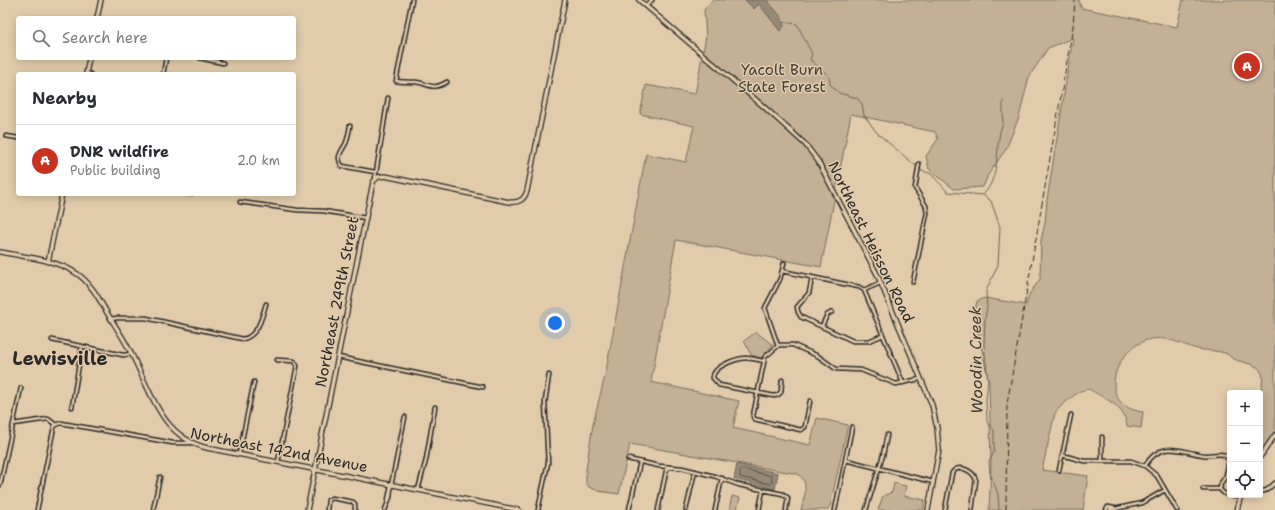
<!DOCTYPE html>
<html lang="en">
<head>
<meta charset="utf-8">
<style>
  body { margin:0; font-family:"Shantell Sans",sans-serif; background:#f2f2f3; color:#2b2b33 }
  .controls { position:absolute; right:12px; bottom:12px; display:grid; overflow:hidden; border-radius:4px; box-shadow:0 2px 10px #0003 }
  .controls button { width:36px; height:36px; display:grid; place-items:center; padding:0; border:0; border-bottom:1px solid #e1e1e2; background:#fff; color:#2b2b33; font:20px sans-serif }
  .you { position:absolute; left:555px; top:323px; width:14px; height:14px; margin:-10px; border:3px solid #fff; border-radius:50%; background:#1a73e8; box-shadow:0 0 0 6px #1a73e833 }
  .badge { display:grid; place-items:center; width:26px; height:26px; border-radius:50%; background:#c8321e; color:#fff; font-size:13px; font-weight:700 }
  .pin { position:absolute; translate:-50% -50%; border:2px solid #fff; box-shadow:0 1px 4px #0006 }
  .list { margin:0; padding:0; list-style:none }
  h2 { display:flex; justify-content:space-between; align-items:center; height:52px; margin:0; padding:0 16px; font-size:17px }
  h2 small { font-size:13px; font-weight:400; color:#7c7c81 }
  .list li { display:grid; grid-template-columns:26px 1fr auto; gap:12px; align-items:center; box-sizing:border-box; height:72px; padding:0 16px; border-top:1px solid #e1e1e2 }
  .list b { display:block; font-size:15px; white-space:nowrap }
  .list p { margin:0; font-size:13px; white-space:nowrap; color:#7c7c81 }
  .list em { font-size:13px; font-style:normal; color:#7c7c81 }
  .icon { flex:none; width:22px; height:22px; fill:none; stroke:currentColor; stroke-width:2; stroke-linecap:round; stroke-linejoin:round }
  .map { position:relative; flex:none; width:1275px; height:510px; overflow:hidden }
  .search { position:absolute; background:#fff; box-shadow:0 2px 10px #0003; left:16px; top:16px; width:280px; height:44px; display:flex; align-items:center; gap:10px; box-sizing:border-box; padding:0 14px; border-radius:4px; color:#7c7c81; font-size:15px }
  .panel { position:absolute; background:#fff; box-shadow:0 2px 10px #0003; left:16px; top:72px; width:280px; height:124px; border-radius:4px }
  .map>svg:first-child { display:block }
</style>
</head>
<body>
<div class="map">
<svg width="1275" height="510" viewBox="0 0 1275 510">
  <rect width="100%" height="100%" fill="#e1cbaa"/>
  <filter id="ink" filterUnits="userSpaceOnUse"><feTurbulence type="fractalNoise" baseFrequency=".025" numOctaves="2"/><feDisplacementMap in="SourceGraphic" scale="8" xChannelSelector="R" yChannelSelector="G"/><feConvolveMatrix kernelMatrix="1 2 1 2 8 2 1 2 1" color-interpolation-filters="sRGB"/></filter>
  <g filter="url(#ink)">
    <!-- green -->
    <path fill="#c3b095" stroke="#776e60" d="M712,0H1079L1081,8L1177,27L1183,0H1275V433L1260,456C1260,436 1260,417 1260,398C1260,390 1264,382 1262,374C1258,362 1243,364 1234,359C1231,358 1229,355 1227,354C1218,350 1206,351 1197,349C1180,344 1166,335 1147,340C1113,351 1096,406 1143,412L1141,428L1127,426C1124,405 1105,399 1089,389L1080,391L1062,405L1055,413L1042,470L1088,476L1083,510H989L991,465L989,383L977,328L975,310L977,301L985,298L1026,305L1030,293L1040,279L1041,240L1045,223L1047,200L1073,38L1048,48L1029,77L1019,117L1006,149L988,175L983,187L954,189L929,169L926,156L938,139L935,132L851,114L821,267L676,240L651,382L739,401L733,428L810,445L817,418L848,425L830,506L827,510H801C804,497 810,483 798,474L630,444L619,494L598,491L589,487L586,483V469L593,424L605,376L646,154L686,162L694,126L640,114L646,85L695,94L706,36L704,10Z
      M756,332L773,345L761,358L751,355L744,341Z
      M894,483L906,486L904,496L925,500L923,510H878L883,496L892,492Z
      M732,496L740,498L737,509L739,510H729Z"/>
    <!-- water -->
    <path fill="#968a77" stroke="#6b6459" d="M745,0H767L782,18L784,26L780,31L759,4L754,9Z
      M737,464L778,473L775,489L734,479Z"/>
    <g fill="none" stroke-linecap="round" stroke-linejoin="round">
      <!-- shore -->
      <path stroke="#565149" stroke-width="1" d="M742,469L772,476V483L770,484L740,477V471Z"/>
      <!-- stream -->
      <path stroke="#6b6459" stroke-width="1" d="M783,22L797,24L812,54L810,60C815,62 816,66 820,69C827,73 830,75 830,84L839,93L857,98L862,104L864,115L877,133L922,171L930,173L948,192L983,195L991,201L1000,227L998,265L986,291L987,308L985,319L984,344L988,381L986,399L987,422L994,430V452L989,462L990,473L998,494L999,510
        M984,194C999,177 996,154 1000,132C1001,128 1003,124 1003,120C1004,113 1002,108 1003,101"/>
      <defs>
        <path id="street" d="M412,0L396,81C403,82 409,82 416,82C431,84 431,91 447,82
          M646,6L652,0
          M200,58L223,63
          M86,73L90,74
          M163,74L166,58
          M350,126C349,132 348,138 346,143C342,151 335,157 342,166L375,172
          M6,136L18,138
          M375,179L388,98
          M188,194H191
          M240,202L297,210L323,211L366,218
          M782,271L859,287L864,290
          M812,278L809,293L797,307L798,312L801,317L853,341H869L883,335
          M913,282L927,213L926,206L915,188L919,164
          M864,290L903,383
          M864,290L880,283
          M111,319L117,318H146L243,339C258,336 262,317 266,304
          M822,326L827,315L832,312
          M52,340L123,355L131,354
          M778,346L765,308L780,279L784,263
          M338,357L483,387
          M277,360L294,361L297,366L278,462
          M764,361C758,360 751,358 745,358C735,359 712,367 713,378L719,385L774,396L778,395L781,392L782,380
          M810,401L805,427L801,430L754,419L753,416L765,357L779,345H793L818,356L836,369L861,370L896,384L920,379
          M72,407L82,346
          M13,424L48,419L56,425
          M56,425L61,423L173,443H190
          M239,454L254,382
          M1062,455L1084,461H1131L1145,466L1157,476L1177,510
          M628,459L659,466L682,468L714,476L739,485L783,494L788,498L786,510
          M846,460L933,482
          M1102,461V437
          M1145,466C1161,439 1180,452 1204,455C1211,456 1215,453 1225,455L1229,461L1226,476L1221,483L1220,489
          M1059,470L1071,415
          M0,485L21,388
          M1203,489H1220
          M1220,489C1225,498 1241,498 1250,495
          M418,490L426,460L435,407
          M1260,492L1267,490L1275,483
          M388,500L405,417
          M37,510L54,427L56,425
          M153,510L160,477
          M327,510L328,500L332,498L353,502L355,504V510
          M385,510L390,497L391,487
          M538,510L548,463L545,402L549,375
          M629,510L640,462
          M658,510L667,467
          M686,510L695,471
          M715,510L722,478
          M759,510L763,490
          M835,510L852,427
          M866,510L883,455L887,435
          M945,510L952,473C959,463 973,471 976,480L972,510
          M1106,510L1108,507L1114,508
          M1110,510L1142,503L1165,490"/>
        <path id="secondary" d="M639,0L763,106L805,144L818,161L877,274L932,405L937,428L939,450L928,510
          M97,18L101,0
          M86,74L89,58
          M0,252C25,257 54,259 76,273C90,282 98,297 106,311C115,326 125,340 132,355C152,394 161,436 207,448L519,510
          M48,262L62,194
          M1260,457L1275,435
          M307,510L373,182L378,177L385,176L509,202C519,203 524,200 527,191L565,0
          M1237,510L1241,495"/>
      </defs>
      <!-- street casing -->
      <use href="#street" stroke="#2b2b2b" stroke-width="5.5"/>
      <!-- secondary casing -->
      <use href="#secondary" stroke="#2b2b2b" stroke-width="6"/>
      <!-- street -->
      <use href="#street" stroke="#e1cbaa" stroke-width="2.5"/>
      <!-- secondary -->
      <use href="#secondary" stroke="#e1cbaa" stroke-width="3.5"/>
      <!-- rail -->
      <path stroke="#2b2b2b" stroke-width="1" stroke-dasharray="6 3" stroke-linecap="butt" d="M1006,510L1007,404L1073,27L1075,0"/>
    </g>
  </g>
  <g text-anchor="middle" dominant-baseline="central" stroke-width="3" stroke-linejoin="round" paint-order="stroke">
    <!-- park labels -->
    <g font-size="15" fill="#423f3b" stroke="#e1cbaa">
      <text x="782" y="70">Yacolt Burn<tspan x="782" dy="17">State Forest</tspan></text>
    </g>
    <!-- street labels -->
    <g font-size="15" fill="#2b2b2b" stroke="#e1cbaa">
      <text transform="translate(871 242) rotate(64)">Northeast Heisson Road</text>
      <text transform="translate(337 302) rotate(-79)">Northeast 249th Street</text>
      <text transform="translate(279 450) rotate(11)">Northeast 142nd Avenue</text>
    </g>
    <!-- water labels -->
    <g font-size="16" font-style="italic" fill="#403e3a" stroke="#e1cbaa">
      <text transform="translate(976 360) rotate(-91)">Woodin Creek</text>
    </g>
    <!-- district labels -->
    <g font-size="19" font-weight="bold" fill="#2b2b2b" stroke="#e1cbaa">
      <text x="60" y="358">Lewisville</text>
    </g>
  </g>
</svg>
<div class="controls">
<button>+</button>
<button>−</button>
<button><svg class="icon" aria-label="locate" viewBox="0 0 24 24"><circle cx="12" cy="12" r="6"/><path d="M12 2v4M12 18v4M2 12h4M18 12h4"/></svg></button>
</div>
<div class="you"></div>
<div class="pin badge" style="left:1247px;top:66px">A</div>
<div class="search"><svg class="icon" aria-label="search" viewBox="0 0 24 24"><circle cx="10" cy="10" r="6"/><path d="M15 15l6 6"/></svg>Search here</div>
<section class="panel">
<h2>Nearby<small></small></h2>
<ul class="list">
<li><span class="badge">A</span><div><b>DNR wildfire</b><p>Public building</p></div><em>2.0 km</em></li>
</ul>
</section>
</div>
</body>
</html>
